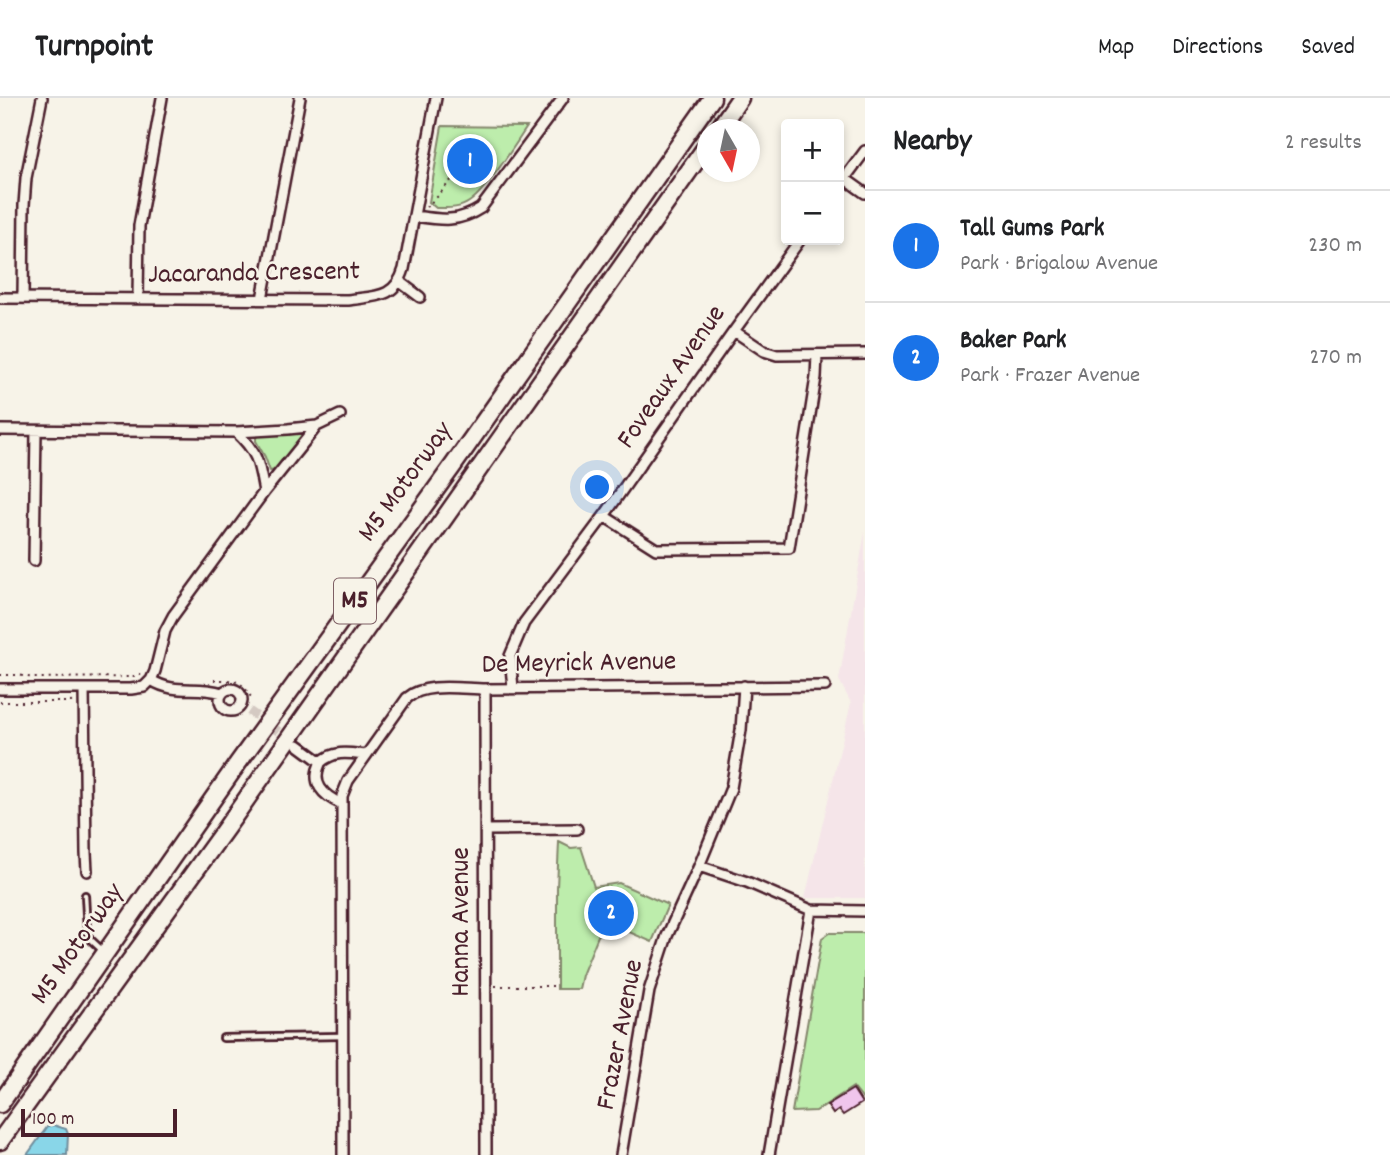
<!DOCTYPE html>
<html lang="en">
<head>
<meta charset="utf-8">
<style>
  body { margin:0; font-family:Dekko,sans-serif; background:#f2f2f2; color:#202124 }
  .controls { position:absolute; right:21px; top:21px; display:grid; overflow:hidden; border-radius:7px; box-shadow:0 4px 10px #0003 }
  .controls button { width:63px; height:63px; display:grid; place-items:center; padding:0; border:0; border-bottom:2px solid #e0e0e0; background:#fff; color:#202124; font:35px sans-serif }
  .compass { position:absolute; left:697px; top:21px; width:63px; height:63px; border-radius:50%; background:#fff; box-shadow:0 4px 10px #0003; rotate:171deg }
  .scale { position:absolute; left:21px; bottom:18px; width:156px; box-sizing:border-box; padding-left:7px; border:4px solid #4a1f2b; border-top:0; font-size:19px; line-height:24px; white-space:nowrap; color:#4a1f2b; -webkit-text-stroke:5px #f7f3e8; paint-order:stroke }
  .you { position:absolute; left:598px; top:390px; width:24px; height:24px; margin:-18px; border:5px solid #fff; border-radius:50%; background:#1a73e8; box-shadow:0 0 0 10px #1a73e833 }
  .badge { display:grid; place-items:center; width:46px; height:46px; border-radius:50%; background:#1a73e8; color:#fff; font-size:23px; font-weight:700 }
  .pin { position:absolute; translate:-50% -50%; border:4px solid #fff; box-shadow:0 2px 7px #0006 }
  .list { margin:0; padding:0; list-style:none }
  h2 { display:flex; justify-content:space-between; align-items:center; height:91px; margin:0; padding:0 28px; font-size:30px }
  h2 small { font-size:23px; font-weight:400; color:#757577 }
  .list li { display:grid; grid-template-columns:46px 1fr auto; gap:21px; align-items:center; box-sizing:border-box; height:112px; padding:0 28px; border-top:2px solid #e0e0e0 }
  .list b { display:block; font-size:26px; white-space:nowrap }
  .list p { margin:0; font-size:23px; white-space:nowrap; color:#757577 }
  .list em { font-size:23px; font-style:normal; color:#757577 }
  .map { position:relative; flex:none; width:865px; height:1057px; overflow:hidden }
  header { display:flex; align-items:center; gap:42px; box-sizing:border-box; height:98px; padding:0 35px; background:#fff; border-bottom:2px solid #e0e0e0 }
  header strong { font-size:33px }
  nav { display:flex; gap:38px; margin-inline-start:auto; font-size:24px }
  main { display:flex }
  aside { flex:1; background:#fff }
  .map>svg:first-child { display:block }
</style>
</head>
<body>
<header>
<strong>Turnpoint</strong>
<nav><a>Map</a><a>Directions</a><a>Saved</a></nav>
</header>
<main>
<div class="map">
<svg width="865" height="1057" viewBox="0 0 865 1057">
  <rect width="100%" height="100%" fill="#f7f3e8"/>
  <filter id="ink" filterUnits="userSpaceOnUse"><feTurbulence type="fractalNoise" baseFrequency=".0143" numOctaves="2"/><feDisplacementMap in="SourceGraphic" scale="14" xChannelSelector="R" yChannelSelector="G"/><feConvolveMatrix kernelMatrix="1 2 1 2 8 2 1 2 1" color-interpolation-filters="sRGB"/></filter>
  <g filter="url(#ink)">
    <!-- built -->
    <path fill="#f5e5e9" d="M865,434V800H805L851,605L839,582Z"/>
    <!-- green -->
    <path fill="#bdedac" stroke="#84866c" stroke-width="2" d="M442,28L527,29C514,48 486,93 469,104C459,111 448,110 436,110L429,104Z
      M301,334L304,340L290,353L276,372L270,373L265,359L256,343V338L258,336Z
      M559,744L571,750L581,749L594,789L619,785L668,807L652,844L604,823L582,877L579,891H557V790Z
      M829,835H865V1004L853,989L816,1013L792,1014L822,840Z"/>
    <!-- water -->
    <path fill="#89d6e8" stroke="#708d9c" stroke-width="2" d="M53,1027L66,1031L68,1036L67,1057H27L48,1028Z"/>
    <!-- building -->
    <path fill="#f0c5ec" stroke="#4a1f2b" stroke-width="2" d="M853,991L862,1005L843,1017L839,1012L833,1016L827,1007Z"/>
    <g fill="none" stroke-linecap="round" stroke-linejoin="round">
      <!-- minor-tunnel -->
      <path stroke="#d4c9c2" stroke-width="9" stroke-dasharray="9 4.5" stroke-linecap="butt" d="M249,613L291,642"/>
      <defs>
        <path id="service" d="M85,797L87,834L90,841L103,853
          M223,940L342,938"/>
        <path id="minor" d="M844,80L865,95
          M839,88L865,53
          M414,118C441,122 458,125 481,110L563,0
          M400,184L420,199
          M0,200L348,202C375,198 395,201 404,171L436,0
          M23,200L24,107L26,80L42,0
          M138,201L139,128L162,0
          M262,201L300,0
          M734,233L764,253L777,257L865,256
          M0,332L236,334C258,354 259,366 264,394
          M236,334L288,331L317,328
          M604,418L656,451L789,450L816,279L817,257
          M34,463L36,333
          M151,582C177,598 195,586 222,595
          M513,590L510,558L524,525L604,418L734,233L800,142
          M220 602a11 11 0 1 1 22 0a11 11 0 1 1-22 0Z
          M0,591H131L144,589L151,582L155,573L165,533L173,518L264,394L317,328L340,317
          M84,591L86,755L87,773
          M485,591L486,1057
          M298,647L321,664
          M321,664C310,685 323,698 342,706
          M321,664C335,652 348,655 366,657
          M486,732L577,731
          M699,768L747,784L811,812L865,813
          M343,1057L342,698L348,683L407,600C425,584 462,591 485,591L825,588
          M621,1057L649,893L667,838L699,768L731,690L741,632L744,588
          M769,1057L811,812"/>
        <path id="motorway" d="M718,32L740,0
          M0,1006L238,665L452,369L712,0
          M0,1043L226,730L708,46"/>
      </defs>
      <!-- service casing -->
      <use href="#service" stroke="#4a1f2b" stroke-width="10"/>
      <!-- minor casing -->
      <use href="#minor" stroke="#4a1f2b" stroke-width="14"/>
      <!-- motorway casing -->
      <use href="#motorway" stroke="#4a1f2b" stroke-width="21"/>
      <!-- path -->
      <path stroke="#4a1f2b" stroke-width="2" stroke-dasharray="2 5" stroke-linecap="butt" d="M426,109L438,98L452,81
        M0,577H18L33,580L136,579L144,574
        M214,582C236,582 241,581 252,601
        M0,604H71L73,602
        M495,888H557"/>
      <!-- service -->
      <use href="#service" stroke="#f7f3e8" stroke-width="4.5"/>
      <!-- minor -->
      <use href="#minor" stroke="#f7f3e8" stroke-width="9"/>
      <!-- motorway -->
      <use href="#motorway" stroke="#f7f3e8" stroke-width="16"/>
    </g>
  </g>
  <g text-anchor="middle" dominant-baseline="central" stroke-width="5" stroke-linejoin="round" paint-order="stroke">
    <!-- shield labels -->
    <rect fill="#f7f3e8" stroke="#7e5f64" stroke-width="2" x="334" y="480.5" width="42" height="45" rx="5"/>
    <g font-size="26" font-weight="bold" fill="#4a1f2b">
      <text x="355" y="503">M5</text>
    </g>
    <!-- street labels -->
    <g font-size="28" fill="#4a1f2b" stroke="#f7f3e8">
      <text transform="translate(254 177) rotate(-1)">Jacaranda Crescent</text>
      <text transform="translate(673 280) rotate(-55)">Foveaux Avenue</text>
      <text transform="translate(407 385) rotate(-54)">M5 Motorway</text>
      <text transform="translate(579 567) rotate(-1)">De Meyrick Avenue</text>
      <text transform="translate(463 824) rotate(-90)">Hanna Avenue</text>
      <text transform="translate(79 847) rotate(-55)">M5 Motorway</text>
      <text transform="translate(622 937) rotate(-79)">Frazer Avenue</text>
    </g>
  </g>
</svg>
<div class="controls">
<button>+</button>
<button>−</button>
</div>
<svg class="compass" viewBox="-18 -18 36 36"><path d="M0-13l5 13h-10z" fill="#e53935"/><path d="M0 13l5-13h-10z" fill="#757577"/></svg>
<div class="scale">100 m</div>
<div class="you"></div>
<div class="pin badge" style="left:470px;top:63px">1</div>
<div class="pin badge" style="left:611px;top:815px">2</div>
</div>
<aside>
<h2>Nearby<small>2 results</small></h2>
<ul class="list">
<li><span class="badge">1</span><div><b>Tall Gums Park</b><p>Park · Brigalow Avenue</p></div><em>230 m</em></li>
<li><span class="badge">2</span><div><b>Baker Park</b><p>Park · Frazer Avenue</p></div><em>270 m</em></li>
</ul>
</aside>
</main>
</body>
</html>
